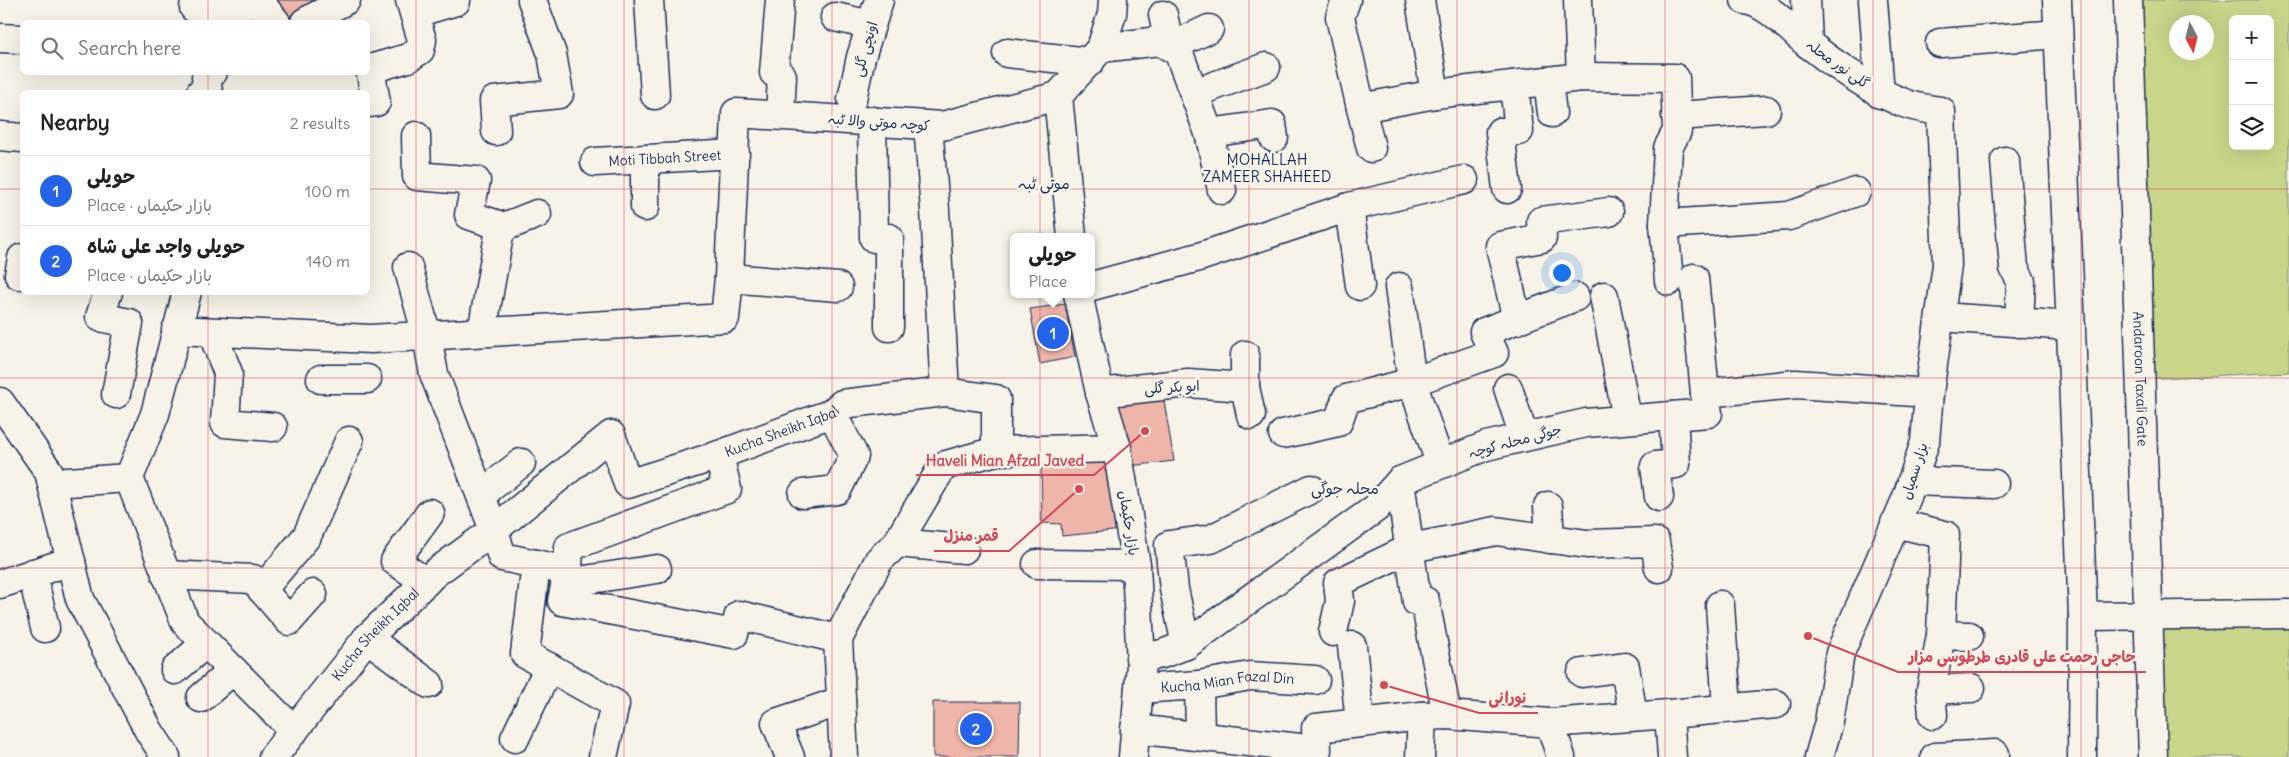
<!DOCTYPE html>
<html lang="en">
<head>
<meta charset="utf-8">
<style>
  body { margin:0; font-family:Delius,"Playpen Sans Arabic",sans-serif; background:#f6f6f6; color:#222 }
  .controls { position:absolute; right:15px; top:15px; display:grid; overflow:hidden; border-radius:8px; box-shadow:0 5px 20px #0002 }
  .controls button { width:45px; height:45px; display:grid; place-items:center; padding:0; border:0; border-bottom:1px solid #e0e0e0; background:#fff; color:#222; font:25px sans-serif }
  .compass { position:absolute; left:2169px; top:15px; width:45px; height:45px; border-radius:50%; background:#fff; box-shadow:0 5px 20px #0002; rotate:173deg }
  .you { position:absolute; left:1561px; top:272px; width:18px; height:18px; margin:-12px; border:4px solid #fff; border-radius:50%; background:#1a73e8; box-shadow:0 0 0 8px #1a73e833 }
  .badge { display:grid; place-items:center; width:32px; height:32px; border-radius:50%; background:#2563eb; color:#fff; font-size:16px; font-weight:700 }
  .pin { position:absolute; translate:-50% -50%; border:2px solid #fff; box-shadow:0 1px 5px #0006 }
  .popup { position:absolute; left:1010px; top:233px; width:85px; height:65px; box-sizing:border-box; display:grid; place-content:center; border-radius:8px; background:#fff; filter:drop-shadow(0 1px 4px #0005); font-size:16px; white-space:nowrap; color:#767676 }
  .popup b { font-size:19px; color:#222 }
  .popup::after { content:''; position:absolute; left:50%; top:100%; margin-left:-10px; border:10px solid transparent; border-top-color:#fff }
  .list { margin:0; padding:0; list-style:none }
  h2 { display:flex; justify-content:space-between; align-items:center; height:65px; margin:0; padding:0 20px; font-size:21px }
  h2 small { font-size:16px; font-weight:400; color:#767676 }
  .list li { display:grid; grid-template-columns:32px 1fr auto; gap:15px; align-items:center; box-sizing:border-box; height:70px; padding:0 20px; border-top:1px solid #e0e0e0 }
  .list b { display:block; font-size:19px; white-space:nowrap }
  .list p { margin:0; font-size:16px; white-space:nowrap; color:#767676 }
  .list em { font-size:16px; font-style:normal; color:#767676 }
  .icon { flex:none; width:28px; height:28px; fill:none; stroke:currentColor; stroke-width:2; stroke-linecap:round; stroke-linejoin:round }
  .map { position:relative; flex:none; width:2289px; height:757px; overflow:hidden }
  .search { position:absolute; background:#fff; box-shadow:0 5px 20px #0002; left:20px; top:20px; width:350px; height:55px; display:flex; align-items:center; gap:12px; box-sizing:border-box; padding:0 18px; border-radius:8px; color:#767676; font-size:19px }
  .panel { position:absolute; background:#fff; box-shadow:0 5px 20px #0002; left:20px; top:90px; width:350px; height:205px; border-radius:8px }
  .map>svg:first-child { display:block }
</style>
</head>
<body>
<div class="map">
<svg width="2289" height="757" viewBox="0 0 2289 757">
  <rect width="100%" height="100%" fill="#f7f3e8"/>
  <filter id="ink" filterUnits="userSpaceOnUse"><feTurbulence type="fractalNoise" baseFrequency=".02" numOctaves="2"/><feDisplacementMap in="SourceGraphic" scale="10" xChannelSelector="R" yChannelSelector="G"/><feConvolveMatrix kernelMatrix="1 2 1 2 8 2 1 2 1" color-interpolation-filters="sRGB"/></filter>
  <g filter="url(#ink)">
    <!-- green -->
    <path fill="#c9d689" stroke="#728274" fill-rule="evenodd" d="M2128,0H2289V372L2141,379ZM2233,19H2270V146H2233ZM2176,22H2206V52H2176Z
      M2289,614V757H2153L2149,615Z"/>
    <!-- building -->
    <path fill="#efb5a9" stroke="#1b2f5e" d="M273,0H336L298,22H287Z
      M1065,304L1075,357L1040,364L1030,309Z
      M1163,395L1174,461L1129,466L1113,401Z
      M1111,452L1122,530L1062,536L1061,524L1042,523L1041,454Z
      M933,702H1020L1019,757H933Z"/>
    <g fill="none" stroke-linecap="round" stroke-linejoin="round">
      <defs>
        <g id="minor">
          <path d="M195,0L194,8L261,4L276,22"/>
          <path d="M649,0L655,95"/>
          <path d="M780,0L774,73L782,76L780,115"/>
          <path d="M1346,0L1340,17L1361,108L1435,94L1581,77L1675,78L1677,131L1668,148L1664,224L1669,281"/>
          <path d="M1420,0L1435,94"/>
          <path d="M1578,0L1581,77"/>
          <path d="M1745,0C1769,4 1788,28 1807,43C1832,63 1874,92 1904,103C1915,108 1929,109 1941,111L1947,265L1929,393L1925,442L1907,497L1840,653L1829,722L1819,757"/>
          <path d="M1806,0L1808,44"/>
          <path d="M1873,0L1880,94"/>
          <path d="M2057,0L2083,616L2082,757"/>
          <path id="s1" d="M2128,0L2153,757"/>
          <path d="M415,13L456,1"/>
          <path d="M1163,15L1170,47L1209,29"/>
          <path d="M835,17L871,25"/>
          <path d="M305,22L346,0"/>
          <path d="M0,38L22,39"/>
          <path d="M1940,43L2058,34"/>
          <path d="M1101,48L1159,41L1178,51L1209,133L1222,190"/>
          <path d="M1007,53L1090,62"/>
          <path d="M1548,81L1552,113"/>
          <path d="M201,92L208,91L206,77L213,72"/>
          <path d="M1195,93L1266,67"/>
          <path d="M852,99L861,57L879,0"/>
          <path d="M368,103L376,102L370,69L408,58L420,50L422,40L410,0"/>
          <path d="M1361,108L1371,148"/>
          <path d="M1676,116L1766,110"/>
          <path d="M872,121L874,238H889V327"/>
          <path d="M928,126L935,210L945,392"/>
          <path d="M496,131L494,101L559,94L552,54L532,0"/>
          <path d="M1209,133L1272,124L1274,138"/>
          <path d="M0,136L22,138"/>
          <path d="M416,136L417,176L476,181L469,215L504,227"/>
          <path d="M645,159V207"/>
          <path d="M2005,161L2014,268L2021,281L2019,323"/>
          <path id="s2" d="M595,162L735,154"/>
          <path d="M1507,189L1500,132L1519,131L1514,85"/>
          <path d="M1349,207L1360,286"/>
          <path d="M1664,224L1789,216L1856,192"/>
          <path d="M1072,237L1058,96L1101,48L1112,14L1113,0"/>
          <path d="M19,275L22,258"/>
          <path d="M729,278L838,287"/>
          <path d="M1694,278L1705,393"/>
          <path d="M1092,286L1199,257L1349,207L1464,180"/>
          <path d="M1399,287L1412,382L1440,463"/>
          <path d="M108,292L100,317L129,323L116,394"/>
          <path d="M1078,294L1100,393L1117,448L1136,565L1141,664L1133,757"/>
          <path d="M1604,296L1627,419"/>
          <path d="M1941,317L2071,326"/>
          <path d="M1517,320L1500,246L1542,238L1541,221L1609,212"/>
          <path d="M176,330L371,339L725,318L729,278L736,113L942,126L1058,96"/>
          <path d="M212,332L228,373L225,423L273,427"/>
          <path d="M482,332L499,235L504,227L537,214"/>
          <path d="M1245,355V387L1251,415"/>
          <path d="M321,379H367"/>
          <path d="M1508,388L1524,437"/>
          <path d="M1100,393L1188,383L1245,387"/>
          <path d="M0,402L49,472L80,599L149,731L166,757"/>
          <path d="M1283,434L1338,422L1346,399L1412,382L1494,353L1484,332L1575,297"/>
          <path d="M129,478L185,622L294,731"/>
          <path d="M1400,481L1417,602L1425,601L1447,715"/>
          <path d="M1912,481L1994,484"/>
          <path d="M52,483L129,478L155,414L187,292"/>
          <path d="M803,494L837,490L854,456L832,413"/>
          <path d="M481,495L521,463"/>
          <path d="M1659,497L1655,466L1676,464L1673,416"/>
          <path d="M1548,506L1550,539"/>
          <path d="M1895,523L1945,535L1941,635L1931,690L1933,715"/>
          <path d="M897,543L964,549"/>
          <path d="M536,564L525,654L615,704L603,757"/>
          <path d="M1037,564L1136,565"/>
          <path d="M568,571L569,547L727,489L719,455"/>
          <path d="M32,573L45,628"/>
          <path d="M166,575L253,579L289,621L313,594"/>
          <path d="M426,582L395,561L430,513"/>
          <path d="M565,583L657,569"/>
          <path d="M0,584L71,561"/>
          <path d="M262,590L307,536L349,441"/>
          <path d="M1720,605L1727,708"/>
          <path d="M2083,616L2289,614"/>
          <path d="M1333,632L1340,601L1338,583L1411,548L1496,531L1587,544L1655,542L1659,568"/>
          <path d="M1941,635L1969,636"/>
          <path d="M367,638L429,684"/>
          <path id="s3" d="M838,639L739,615L734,634L562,601L568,571L502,557L494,530L611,435L628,484L719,455L832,413L842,404L945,392L996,399V451L1117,448"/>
          <path d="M1186,645L1174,589L1169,545L1211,539L1311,489"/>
          <path d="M1352,646L1360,723"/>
          <path d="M1140,658L1162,654L1186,645L1376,508L1400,481L1486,446L1586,423L1708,413L1705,393L1796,384L1929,393"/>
          <path d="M175,670L206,643"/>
          <path d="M1582,673L1625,667L1633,716"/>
          <path d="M1199,685L1200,736"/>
          <path id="s4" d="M1139,689L1199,685L1250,676L1315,680"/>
          <path d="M1931,690L1971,688"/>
          <path d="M201,698L233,670"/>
          <path d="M1669,714L1776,704"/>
          <path d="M1550,723L1561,757"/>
          <path d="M1135,729L1317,750L1316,728L1422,716L1447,715L1550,723L1669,714L1672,757"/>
          <path d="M515,738L549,667"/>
          <path id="s5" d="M273,757L367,638L435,573L494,530L434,374L427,336L408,267"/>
          <path d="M790,757L776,723L841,701"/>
          <path d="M844,757L838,639L879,560L897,543L943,466L996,451"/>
          <path d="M1420,757L1422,716"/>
          <path d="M1935,757L1995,754"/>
        </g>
      </defs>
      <!-- minor casing -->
      <use href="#minor" stroke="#1b2f5e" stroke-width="31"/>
      <!-- minor -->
      <use href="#minor" stroke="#f7f3e8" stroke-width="28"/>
    </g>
  </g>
  <!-- grid -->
  <path fill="none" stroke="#d1495b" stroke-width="1" stroke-opacity="0.55" d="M208,0V22M416,0V757M624,0V757M832,0V757M1040,0V757M1249,0V757M1457,0V757M1665,0V757M1873,0V757M2081,0V757M208,72V92M0,189H22M368,189H2289M208,292V757M0,378H2289M0,568H2289"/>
  <g text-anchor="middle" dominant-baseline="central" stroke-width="5" stroke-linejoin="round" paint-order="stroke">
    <!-- street labels -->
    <g font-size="14" fill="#1b2f5e" stroke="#f7f3e8">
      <text transform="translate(865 49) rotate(-74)">اونچی گلی</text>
      <text transform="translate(1838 64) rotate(35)">گلی نور محلہ</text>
      <text transform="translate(879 122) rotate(4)">کوچہ موتی والا ٹبہ</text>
      <text stroke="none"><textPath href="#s2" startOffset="70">Moti Tibbah Street</textPath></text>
      <text stroke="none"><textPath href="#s1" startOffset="379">Andaroon Taxali Gate</textPath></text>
      <text transform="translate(1172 387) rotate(-3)">ابو بکر گلی</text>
      <text stroke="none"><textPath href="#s3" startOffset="788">Kucha Sheikh Iqbal</textPath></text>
      <text transform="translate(1515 441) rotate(-15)">جوگی محلہ کوچہ</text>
      <text transform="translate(1914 471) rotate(-72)">بزار سمیاں</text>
      <text transform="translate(1129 523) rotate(81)">بازار حکیماں</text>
      <text stroke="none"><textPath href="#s5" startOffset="160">Kucha Sheikh Iqbal</textPath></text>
      <text stroke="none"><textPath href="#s4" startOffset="89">Kucha Mian Fazal Din</textPath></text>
    </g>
    <!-- neighbourhood labels -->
    <g font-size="15" fill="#1b2f5e" stroke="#f7f3e8">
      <text x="1267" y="159">MOHALLAH<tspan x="1267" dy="17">ZAMEER SHAHEED</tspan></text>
      <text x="1044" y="183">موتی ٹبہ</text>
      <text x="1345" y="488">محلہ جوگی</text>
    </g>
  </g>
  <!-- callouts -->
  <path fill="none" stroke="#d1495b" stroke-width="2" d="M1145 431L1094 475H916M1079 489L1009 551H934M1808 636L1898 672H2146M1384 685L1479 713H1538"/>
  <g fill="#d1495b" stroke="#f7f3e8" stroke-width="2">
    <circle cx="1145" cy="431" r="5"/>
    <circle cx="1079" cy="489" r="5"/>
    <circle cx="1808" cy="636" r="5"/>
    <circle cx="1384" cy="685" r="5"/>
  </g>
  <g font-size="15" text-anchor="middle" font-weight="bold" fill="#d1495b" stroke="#f7f3e8" stroke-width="5" stroke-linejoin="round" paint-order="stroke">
    <text x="1005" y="466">Haveli Mian Afzal Javed</text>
    <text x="971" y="541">قمر منزل</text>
    <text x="2022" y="662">حاجی رحمت علی قادری طرطوسی مزار</text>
    <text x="1508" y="703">نورانی</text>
  </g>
</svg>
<div class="controls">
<button>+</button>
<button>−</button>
<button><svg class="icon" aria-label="layers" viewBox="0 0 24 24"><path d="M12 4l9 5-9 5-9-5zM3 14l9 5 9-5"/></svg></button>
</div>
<svg class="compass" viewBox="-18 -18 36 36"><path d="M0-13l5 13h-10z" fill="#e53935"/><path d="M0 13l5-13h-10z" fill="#767676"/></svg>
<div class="you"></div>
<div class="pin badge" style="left:1053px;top:333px">1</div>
<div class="popup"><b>حویلی</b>Place</div>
<div class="pin badge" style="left:976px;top:729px">2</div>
<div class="search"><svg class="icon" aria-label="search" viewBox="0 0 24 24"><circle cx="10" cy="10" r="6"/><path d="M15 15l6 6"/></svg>Search here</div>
<section class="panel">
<h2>Nearby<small>2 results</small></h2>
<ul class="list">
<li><span class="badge">1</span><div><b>حویلی</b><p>Place · بازار حکیماں</p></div><em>100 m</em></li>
<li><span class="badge">2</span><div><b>حویلی واجد علی شاہ</b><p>Place · بازار حکیماں</p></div><em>140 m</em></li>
</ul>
</section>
</div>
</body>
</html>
